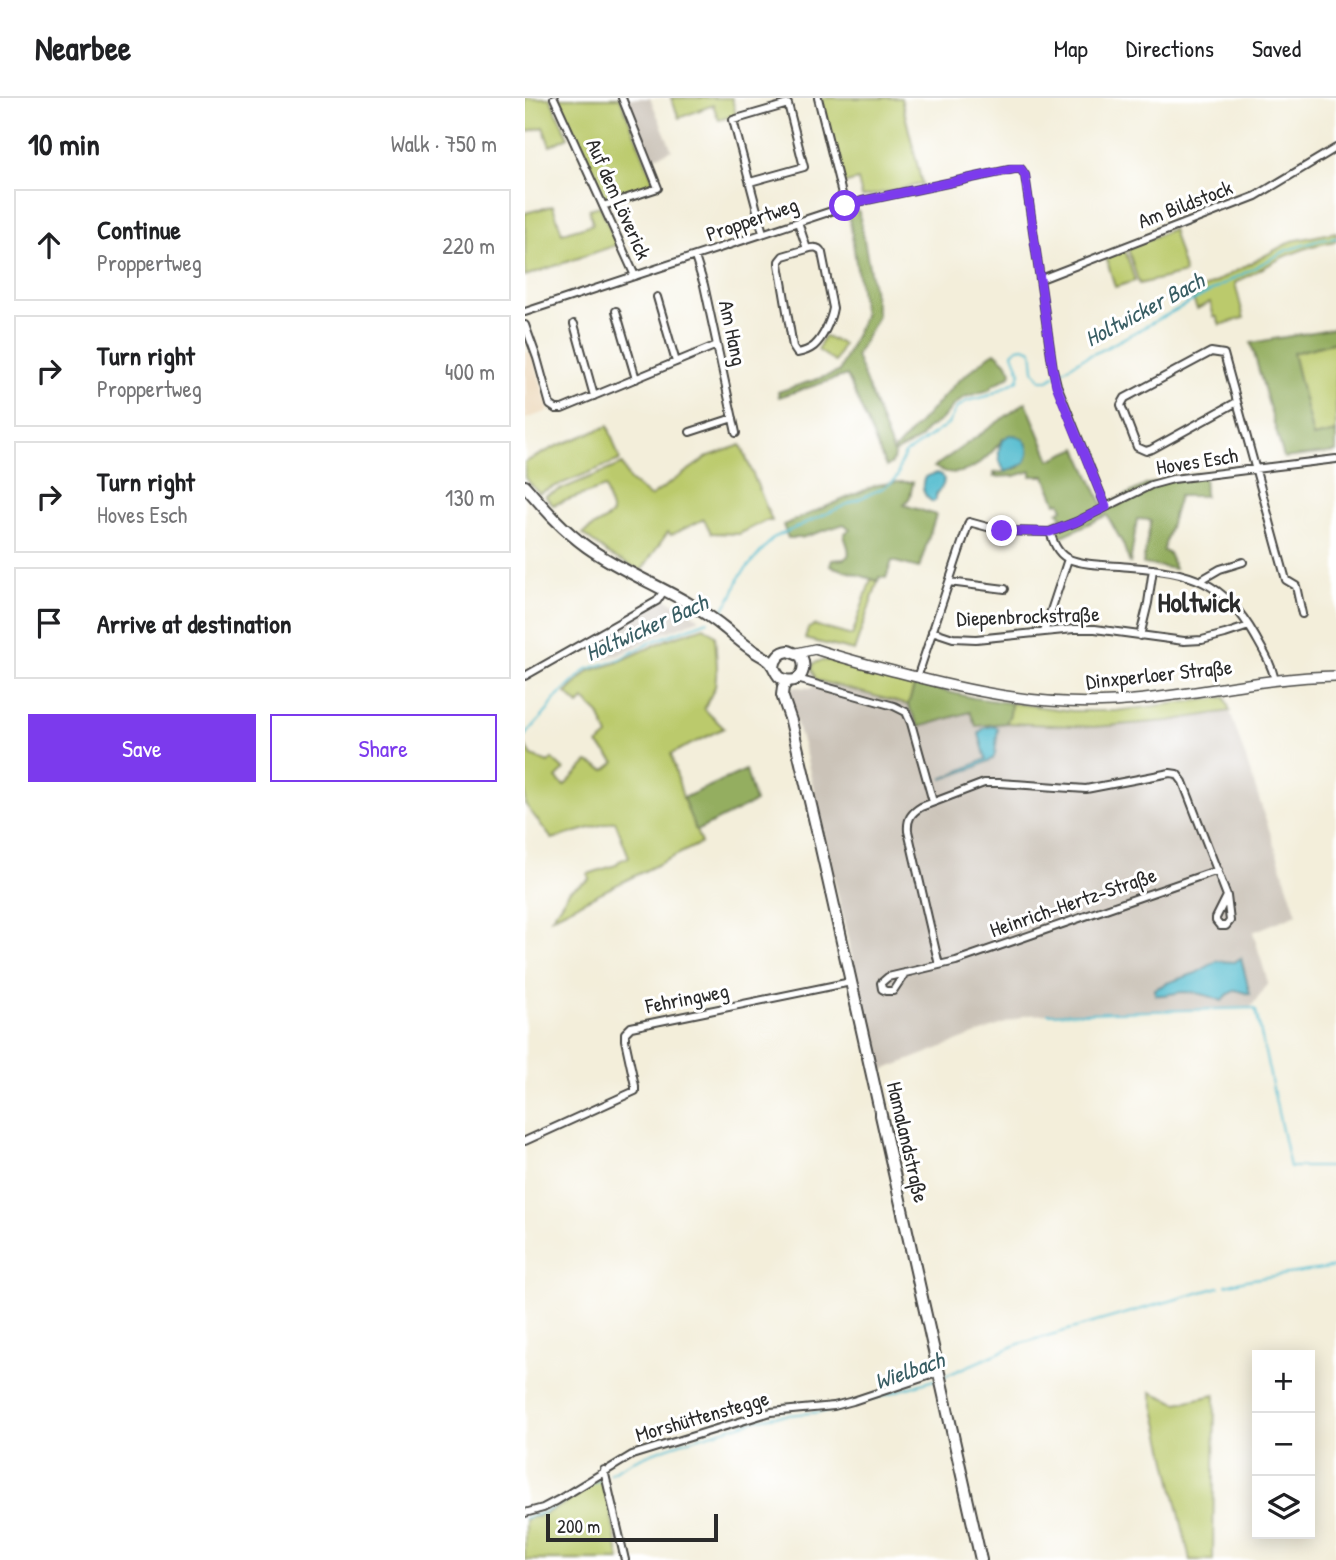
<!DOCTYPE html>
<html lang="en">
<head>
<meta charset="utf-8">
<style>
  body { margin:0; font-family:"Patrick Hand",sans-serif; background:#f6f6f6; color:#202124 }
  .controls { position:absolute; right:21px; bottom:21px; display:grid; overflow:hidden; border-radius:0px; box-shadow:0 4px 18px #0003 }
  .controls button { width:63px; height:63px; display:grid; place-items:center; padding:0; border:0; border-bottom:2px solid #e0e0e0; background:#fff; color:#202124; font:35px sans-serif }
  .scale { position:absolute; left:21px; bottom:18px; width:172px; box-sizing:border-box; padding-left:7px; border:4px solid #2b2b2b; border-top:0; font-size:19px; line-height:24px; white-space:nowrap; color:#2b2b2b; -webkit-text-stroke:5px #fff; paint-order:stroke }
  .stop { position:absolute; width:21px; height:21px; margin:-16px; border:5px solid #7c3aed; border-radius:50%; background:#fff }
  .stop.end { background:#7c3aed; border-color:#fff; box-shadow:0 2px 7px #0008 }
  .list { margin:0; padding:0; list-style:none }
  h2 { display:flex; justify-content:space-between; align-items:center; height:91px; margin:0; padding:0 28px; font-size:30px }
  h2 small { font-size:23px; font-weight:400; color:#757577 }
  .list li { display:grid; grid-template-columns:46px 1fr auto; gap:21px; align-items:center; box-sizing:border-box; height:112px; margin:0 14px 14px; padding:0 14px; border:2px solid #e0e0e0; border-radius:0px }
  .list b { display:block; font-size:26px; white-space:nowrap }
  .list p { margin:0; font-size:23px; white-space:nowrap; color:#757577 }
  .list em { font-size:23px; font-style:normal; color:#757577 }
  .actions { display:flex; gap:14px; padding:21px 28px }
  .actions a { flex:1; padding:16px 0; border:2px solid #7c3aed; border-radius:0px; text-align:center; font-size:24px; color:#7c3aed }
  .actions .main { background:#7c3aed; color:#fff }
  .icon { flex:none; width:38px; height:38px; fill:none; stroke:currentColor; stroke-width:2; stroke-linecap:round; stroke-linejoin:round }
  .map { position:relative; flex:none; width:811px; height:1462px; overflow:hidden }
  header { display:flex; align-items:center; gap:42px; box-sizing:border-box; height:98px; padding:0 35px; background:#fff; border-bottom:2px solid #e0e0e0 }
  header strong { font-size:33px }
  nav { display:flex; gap:38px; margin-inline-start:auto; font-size:24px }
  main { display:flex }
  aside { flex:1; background:#fff }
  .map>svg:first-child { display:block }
</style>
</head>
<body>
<header>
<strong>Nearbee</strong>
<nav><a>Map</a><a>Directions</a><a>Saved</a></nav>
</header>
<main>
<aside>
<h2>10 min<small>Walk · 750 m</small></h2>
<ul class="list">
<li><svg class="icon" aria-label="ahead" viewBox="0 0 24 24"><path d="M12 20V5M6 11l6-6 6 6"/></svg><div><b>Continue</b><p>Proppertweg</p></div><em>220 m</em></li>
<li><svg class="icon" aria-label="right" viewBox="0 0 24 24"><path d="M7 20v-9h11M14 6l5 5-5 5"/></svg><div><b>Turn right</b><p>Proppertweg</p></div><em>400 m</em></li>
<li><svg class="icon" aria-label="right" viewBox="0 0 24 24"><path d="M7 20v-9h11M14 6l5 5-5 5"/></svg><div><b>Turn right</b><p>Hoves Esch</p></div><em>130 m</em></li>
<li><svg class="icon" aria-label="arrive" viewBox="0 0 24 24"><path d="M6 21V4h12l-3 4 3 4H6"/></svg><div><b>Arrive at destination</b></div></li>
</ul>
<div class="actions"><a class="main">Save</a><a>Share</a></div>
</aside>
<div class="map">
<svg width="811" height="1462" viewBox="0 0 811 1462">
  <rect width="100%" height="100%" fill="#fff"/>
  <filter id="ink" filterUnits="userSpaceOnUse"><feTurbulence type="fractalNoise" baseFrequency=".0143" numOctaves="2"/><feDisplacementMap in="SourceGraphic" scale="14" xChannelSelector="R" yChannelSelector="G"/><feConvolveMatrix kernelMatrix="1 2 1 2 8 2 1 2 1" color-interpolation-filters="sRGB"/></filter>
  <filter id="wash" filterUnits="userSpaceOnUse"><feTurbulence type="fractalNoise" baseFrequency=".00686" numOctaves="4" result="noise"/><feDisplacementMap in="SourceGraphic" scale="28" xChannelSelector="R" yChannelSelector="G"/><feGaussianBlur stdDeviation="1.57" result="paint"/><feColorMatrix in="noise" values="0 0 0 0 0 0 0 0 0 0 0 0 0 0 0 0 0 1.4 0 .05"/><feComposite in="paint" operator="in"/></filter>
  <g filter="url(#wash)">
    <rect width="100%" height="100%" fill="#f3eeda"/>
    <!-- built -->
    <path fill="#ecd8ba" d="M7,253L24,313L0,321V255Z"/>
    <!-- industrial -->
    <path fill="#cbc3b8" d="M99,0H125L147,52L125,61Z
      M138,499L175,521L127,540L94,557L79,561L72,551L77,547L76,544L82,539L80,536Z
      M291,582L383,607L394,629L445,614L452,628L481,625L569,629L643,623L705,613L772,816L728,834L743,885L726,909L501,917L353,974L280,653L264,602L263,597L267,590L272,589L287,590Z"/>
    <!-- green -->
    <path fill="#bbca6c" stroke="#737a4c" stroke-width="2" d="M0,0H25L43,39L25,48L18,29L0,34Z
      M33,0H95L131,89L80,105Z
      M146,0H207L211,17L194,22L188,7L154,20Z
      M295,0H376L397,86L337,99L333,82L318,86Z
      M28,108L37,135L68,126L64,111L75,108L92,147L0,178V115Z
      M647,131L660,175L614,186L603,151Z
      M811,134V143L787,148L758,159L710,185L719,220L695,227L692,219H689L685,204L672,211L666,197L767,143Z
      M597,150L600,152L610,183L590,189L581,159Z
      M299,238L318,246L310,264L293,252Z
      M811,244V334L788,339L768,255Z
      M83,328L95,362L14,395L0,380V364L32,348Z
      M216,347L247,423H240L214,436L186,435L179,421L146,437L143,434L116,473L83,456L58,436C67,427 79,425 87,416L80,389L28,407L20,398L97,366L105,383L125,399L184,358Z
      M346,481L353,483L329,553L280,541L283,531L289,527L327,538Z
      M179,529L190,537L192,569L190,589L179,611L199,630L146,656L158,700L176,745L27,819L45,792L64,782L63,776L91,767L94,763L104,759L90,723L27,741L0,706V647L7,658L23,665L27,661L39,672L31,680L39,688L63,664L80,672L90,664L73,646L83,638L74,616L59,602L54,607L41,595L64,573L91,565L143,541Z
      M306,562L390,586L383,607L291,582L287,571L289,565L295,563Z
      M700,599L705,613L643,623L569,629L481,625L485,616L486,605L547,613H590Z
      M626,1294L653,1305L690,1297L688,1462H665Z
      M77,1381L81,1391L95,1462H0V1421C14,1419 31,1412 43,1403C54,1395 63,1385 77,1381Z"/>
    <!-- forest -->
    <path fill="#94ae60" stroke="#606c46" stroke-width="2" d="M328,109L334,114L353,218L331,258L368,354L432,284L465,257L470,254L481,264L486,273L485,278L468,287L464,292L440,299L427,309L416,322L401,332L395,341L370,355L367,365L361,369L322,277L254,299L253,294L314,274L339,218L323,111Z
      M811,230V244L768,255L788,339L811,334V354L759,360L726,245Z
      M501,304L525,362L552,350L578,408L623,386L679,375L680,398H654L638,453L644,455L650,471L618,466L626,422L612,421L605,466L598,446L582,417L533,440L528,424L538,419L533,414L538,411L535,404L531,405L520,378H506V373L490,378L469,379L471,376L469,377V375L480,374L495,369L478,341C461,362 439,386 409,369Z
      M372,384H388L385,399L379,407L411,417L394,470L367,463L361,480L354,479L353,483L305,468L307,462L319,461L323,458C326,450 320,445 319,436L325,431L319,426L276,440H263L258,427L352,387Z
      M390,586L449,600L486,605L485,616L481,625L451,628L445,614L394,629L383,607Z
      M221,672L230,704L171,733L158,700Z"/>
    <!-- water -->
    <path fill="#52bccf" stroke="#3e747d" stroke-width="2" d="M484,337C502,336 508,352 499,366L480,374C472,361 470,346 484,337Z
      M411,375L417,377L419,382L418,387L411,396V402L408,404C399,399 395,389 400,379Z
      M470,628L473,630L470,656L468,661L449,670L417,681L461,661L454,636C457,629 463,629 470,628Z
      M716,860L725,896L711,892L703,896L697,903C684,897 673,894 658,894C648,895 642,898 630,897V891L642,885L671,875L692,863L709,864Z"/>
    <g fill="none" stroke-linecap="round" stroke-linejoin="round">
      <!-- stream -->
      <path stroke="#52bccf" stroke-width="2" d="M191,518L196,515L207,498L215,478L248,440L358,390L369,383L373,377L375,366L380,356L423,326L431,311L442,303L463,298L493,282L495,274L488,255L493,250L499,249L507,252L509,272L515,282H523L558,260L575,253L762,152L795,142L811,140
        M0,638L24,611L30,601L62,571L95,561L128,543L183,523
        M523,916L728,910L731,913L765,1069H811
        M701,1187L721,1182L811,1169
        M418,1279L494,1246L694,1189
        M84,1376C127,1349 186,1337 235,1321L251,1318L307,1313L409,1282
        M0,1420L20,1414L76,1381"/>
    </g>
  </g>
  <g filter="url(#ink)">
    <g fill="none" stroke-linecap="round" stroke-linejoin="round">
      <defs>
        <path id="minor" d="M29,0L110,178
          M293,0L320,108
          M225,84L279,69L263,6L208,22L238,135
          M78,108L133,90L97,0
          M273,124L282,151L258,158L254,163V166L268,249L272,255C278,254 284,252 289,248C298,240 306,222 308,210L297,155C294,148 288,149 282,151
          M170,159L179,187L211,335
          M516,181L731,98L811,50
          M132,199L151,264
          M91,213L111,281
          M0,214L337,103L489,71H496L500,77L528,271L532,287L581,409
          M49,226L69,298
          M0,227L12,260L25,307L31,311H37L192,247
          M712,304L627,351L621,353L612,349L596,307L600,300L686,254L699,256L761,482L771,488L777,516
          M165,334L208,320
          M525,434C528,443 532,455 542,460C558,468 588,467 606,469C666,474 699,483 730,538C739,554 746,565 750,582
          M676,482L695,471L718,464
          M424,484L480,491
          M407,533L428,540L451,541L549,531H570L659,543L677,542L700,536L724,528
          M519,534L543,461
          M615,538L623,505L628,471
          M0,578L132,503L140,491
          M392,580L444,424L477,433L525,434L551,424L626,387L648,381L811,361
          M272,581L369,608L381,614L386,625L408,704
          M414,867L383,733C382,721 386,715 396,709L459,685H474L561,691L645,675L652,676L658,684L702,798L691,820V823L695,828H701L705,823L702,798
          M380,875L368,893H361L357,891L356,885L363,879L431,863L693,772
          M0,1043L110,993V988L100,942V935L106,929L326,884
          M79,1372L100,1462
          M0,1415L18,1410L33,1402L107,1357L246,1314L309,1308L328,1303L415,1274"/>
        <path id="secondary" d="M272,555L290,551C317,560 345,567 372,574C444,593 514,608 588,604C663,599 736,579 811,578"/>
        <path id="primary" d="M0,388C19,410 38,432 62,449C106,480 159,496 201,531C209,538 217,545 226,551C232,556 239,558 244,563C251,569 250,580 261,582C277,586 282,569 276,558L264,553C255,554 250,560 249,569
          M263,583L258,589L257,597L266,623L293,737L456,1462"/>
      </defs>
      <!-- minor casing -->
      <use href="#minor" stroke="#494845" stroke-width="10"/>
      <!-- secondary casing -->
      <use href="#secondary" stroke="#494845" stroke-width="12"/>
      <!-- primary casing -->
      <use href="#primary" stroke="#494845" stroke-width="14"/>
      <!-- minor -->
      <use href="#minor" stroke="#fff" stroke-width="6"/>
      <!-- secondary -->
      <use href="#secondary" stroke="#fff" stroke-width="9"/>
      <!-- primary -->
      <use href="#primary" stroke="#fff" stroke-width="10"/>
    </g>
  </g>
  <g fill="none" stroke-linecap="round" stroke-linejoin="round" filter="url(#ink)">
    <!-- route -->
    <path stroke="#7c3aed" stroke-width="9" d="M320,108L337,103L489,71H496L500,77L528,271L531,287L581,409L551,424L525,434L477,433"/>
  </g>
  <g text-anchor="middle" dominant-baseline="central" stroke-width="6" stroke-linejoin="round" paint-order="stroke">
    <!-- street labels -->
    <g font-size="21" fill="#2b2b2b" stroke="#fff">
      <text transform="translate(94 101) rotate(66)">Auf dem Löverick</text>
      <text transform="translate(660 106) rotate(-21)">Am Bildstock</text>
      <text transform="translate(227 121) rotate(-19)">Proppertweg</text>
      <text transform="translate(208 235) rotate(78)">Am Hang</text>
      <text transform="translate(672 363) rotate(-9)">Hoves Esch</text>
      <text transform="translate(503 518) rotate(-2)">Diepenbrockstraße</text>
      <text transform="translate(634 576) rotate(-6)">Dinxperloer Straße</text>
      <text transform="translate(548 804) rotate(-19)">Heinrich-Hertz-Straße</text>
      <text transform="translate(162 900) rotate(-11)">Fehringweg</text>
      <text transform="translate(383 1044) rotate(77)">Hamalandstraße</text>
      <text transform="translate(177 1318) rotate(-16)">Morshüttenstegge</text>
    </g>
    <!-- water labels -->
    <g font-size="23" font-style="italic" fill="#395e64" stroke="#fff">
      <text transform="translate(619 211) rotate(-28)">Holtwicker Bach</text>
      <text transform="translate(121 529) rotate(-24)">Holtwicker Bach</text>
      <text transform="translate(384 1272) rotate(-19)">Wielbach</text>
    </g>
    <!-- district labels -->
    <g font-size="28" font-weight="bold" fill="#2b2b2b" stroke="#fff">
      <text x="674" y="504">Holtwick</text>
    </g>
  </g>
</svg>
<div class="controls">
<button>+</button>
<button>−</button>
<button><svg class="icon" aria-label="layers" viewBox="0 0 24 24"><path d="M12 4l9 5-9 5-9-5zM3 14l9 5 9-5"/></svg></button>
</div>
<div class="scale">200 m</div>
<div class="stop" style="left:320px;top:108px"></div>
<div class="stop end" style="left:477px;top:433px"></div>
</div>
</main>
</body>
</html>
